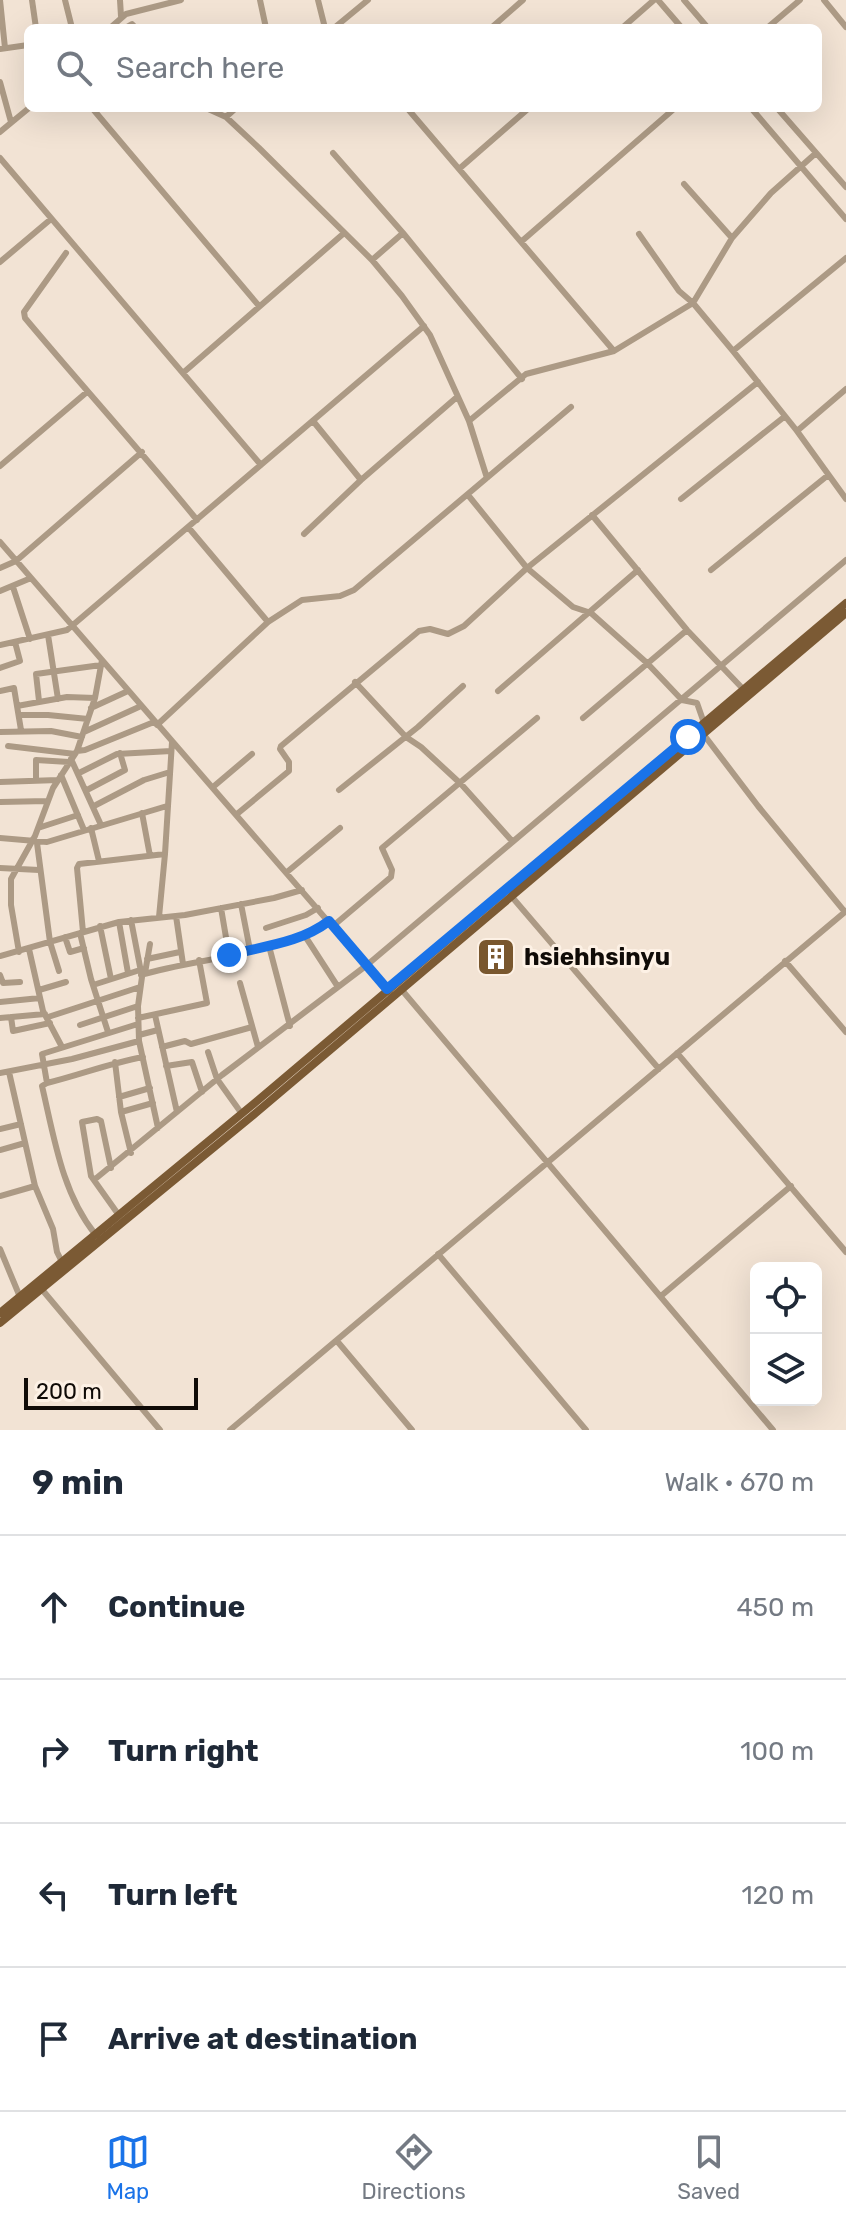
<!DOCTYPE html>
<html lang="en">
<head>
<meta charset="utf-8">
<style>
  body { margin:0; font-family:Rubik,sans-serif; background:#f2f2f3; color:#1f2937 }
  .controls { position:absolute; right:24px; bottom:24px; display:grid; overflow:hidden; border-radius:12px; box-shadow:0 8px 32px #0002 }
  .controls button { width:72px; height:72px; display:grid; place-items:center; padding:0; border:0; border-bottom:2px solid #e0e1e3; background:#fff; color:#1f2937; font:40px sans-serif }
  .scale { position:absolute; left:24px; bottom:20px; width:174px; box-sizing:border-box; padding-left:8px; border:4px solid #100b07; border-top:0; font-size:22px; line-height:28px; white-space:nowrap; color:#100b07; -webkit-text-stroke:6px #fdf1e5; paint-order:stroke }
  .stop { position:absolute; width:24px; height:24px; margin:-18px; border:6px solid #1a73e8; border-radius:50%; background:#fff }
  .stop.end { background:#1a73e8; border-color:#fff; box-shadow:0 2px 8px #0008 }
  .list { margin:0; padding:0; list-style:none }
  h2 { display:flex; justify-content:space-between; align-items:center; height:104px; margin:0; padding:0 32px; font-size:34px }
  h2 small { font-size:26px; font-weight:400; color:#747a83 }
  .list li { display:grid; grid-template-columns:52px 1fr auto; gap:24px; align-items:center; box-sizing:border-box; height:144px; padding:0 32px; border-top:2px solid #e0e1e3 }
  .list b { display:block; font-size:30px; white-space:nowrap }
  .list em { font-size:26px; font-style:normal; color:#747a83 }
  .icon { flex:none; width:44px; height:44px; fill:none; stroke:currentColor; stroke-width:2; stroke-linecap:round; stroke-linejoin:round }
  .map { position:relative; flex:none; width:846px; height:1430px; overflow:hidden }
  .search { position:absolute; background:#fff; box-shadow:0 8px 32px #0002; left:24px; right:24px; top:24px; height:88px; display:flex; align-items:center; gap:20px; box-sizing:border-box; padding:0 28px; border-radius:12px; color:#747a83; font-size:30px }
  .sheet { height:680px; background:#fff }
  nav { display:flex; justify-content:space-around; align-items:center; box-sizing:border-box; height:112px; border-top:2px solid #e0e1e3; background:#fff; font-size:22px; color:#747a83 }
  nav a { display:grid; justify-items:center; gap:4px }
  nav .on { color:#1a73e8 }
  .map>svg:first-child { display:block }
</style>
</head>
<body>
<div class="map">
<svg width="846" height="1430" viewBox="0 0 846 1430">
  <rect width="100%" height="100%" fill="#f2e3d4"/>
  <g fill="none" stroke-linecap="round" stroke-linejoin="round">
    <!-- minor -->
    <path stroke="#ac9a85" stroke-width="6" d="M0,0L5,48
      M32,0L36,28
      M65,0L72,28
      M120,0L121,16
      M260,0L266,28
      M318,0L325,28
      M658,0L682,28
      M684,0L708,28
      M824,0L846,27
      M110,28L126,14L181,0
      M125,28L132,24L136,28
      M334,28L368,0
      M491,28L523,0
      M622,28L654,0
      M767,28L800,0
      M0,49L28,45
      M0,82L11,122
      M92,108L259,306
      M206,108L226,117L259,148L372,260L402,296L430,335L469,421L487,478
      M407,108L614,351
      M751,108L846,219
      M777,108L846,187
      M226,117L236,108
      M0,132L29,108
      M333,153L403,233
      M0,158L261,465
      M459,169L529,108
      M684,184L732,238
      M639,234L679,291L693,303L733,351L797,431L846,499
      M522,241L675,108
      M66,253L24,312L25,318C82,386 141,451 197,520
      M372,260L403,233L522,379
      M0,262L51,219
      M733,351L846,258
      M184,372L343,234
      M313,421L361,480
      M469,421L526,374L614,351L693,303L732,238L771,193L816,153
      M797,431L846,389
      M0,466L87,392
      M468,495L527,568L573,607L591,613L647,663L682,700L697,703L704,723
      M681,499L784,417
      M592,515L687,630L744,690
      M188,527L268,622
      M304,534L361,480L457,397
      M0,542L390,993
      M0,568L16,561L142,452
      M711,570L827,476
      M13,587L30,639
      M0,591L31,578
      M48,635L58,699
      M0,645L67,630L424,326
      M0,668L20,661L15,642
      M355,682L406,737L421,747L461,784L512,841
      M0,691L14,688L21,730
      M498,691L638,570
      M39,701L36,674L101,665
      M17,706L67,697L95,698
      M91,708L128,691
      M19,715H48L88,719
      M583,718L687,630
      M157,725L268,622L302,600L340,596L354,590L571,407
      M0,732L51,731L82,737
      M84,732L141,706
      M704,735L758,806L845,912
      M8,746L75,754
      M77,751L85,750L154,722
      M71,759L101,825
      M79,773L117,754L171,751
      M61,775L84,830
      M36,779V760L69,762
      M0,782L58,780
      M213,787L252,754
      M87,790L125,770L120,753
      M339,790L418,727L463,686
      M0,802L47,801
      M94,806L144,780L170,772
      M142,813L150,856
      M237,814L289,771V762L280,749L281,746L419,631L430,629L448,634L464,626L527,568L758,382
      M38,828L78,815
      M91,828L99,861
      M0,838L47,842L167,806
      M37,843L50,942L59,971
      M0,868L39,870
      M287,872L340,828
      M512,897L659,1069
      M241,904L250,950
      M221,908L229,955
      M176,916L183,964
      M159,917L165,854L172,742
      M131,920L142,977L138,1006L139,1041L158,1128
      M119,922L128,973
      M100,926L111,979
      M333,926L391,877L392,870L382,848L537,718
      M266,928L306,915L318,908
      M83,932L77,868L79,864L165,854
      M80,933L91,979L108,1032
      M305,936L338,987
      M65,937L70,952L84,948
      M269,946L290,1026
      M29,949L43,1011L62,1047
      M19,952L11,905V879L35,836L53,788L77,751L95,698L102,660
      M0,956L119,922L185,915L274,898L302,890
      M147,959L180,952
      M785,961L846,1032
      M145,973L150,944
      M0,975L3,983L20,982
      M141,975C196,958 286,954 329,921
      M240,983L258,1047
      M93,985L140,970
      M401,989L773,1430
      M39,990L66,982
      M0,1002L40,998
      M155,1015L177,1112
      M11,1017L13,1031L50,1023
      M48,1017L140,987
      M0,1018L45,1014
      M138,1018L207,1003L199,960
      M80,1025L138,1006
      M139,1035L158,1030
      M162,1047L185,1041L191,1044L252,1027
      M208,1052L217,1079L242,1114
      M677,1053L846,1252
      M115,1062L121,1112L131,1153
      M166,1066L192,1062L202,1092
      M9,1072L35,1186L53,1229L57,1252L62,1262
      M0,1073L72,1059L139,1041
      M47,1083C80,1075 110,1063 143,1057
      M119,1097L150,1088
      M121,1112L153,1103
      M0,1129L21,1124
      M0,1150L25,1143
      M111,1168L101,1121L97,1119L82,1122L91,1176L118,1214
      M94,1180L222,1075L367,965L846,560
      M0,1196L35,1186
      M95,1234C62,1193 54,1137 42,1086L47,1083L42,1054L138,1024
      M0,1249L20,1297
      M438,1254L586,1430
      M39,1286L160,1430
      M661,1296L791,1186
      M337,1341L412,1430
      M230,1430L846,911"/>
    <!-- major -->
    <path stroke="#7b5a34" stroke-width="8" d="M0,1313L257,1101L846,603
      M0,1323L257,1112L846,613"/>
  </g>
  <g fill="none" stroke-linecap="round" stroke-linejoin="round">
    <!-- route -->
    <path stroke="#1a73e8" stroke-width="10" d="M229,955C264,946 300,943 329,921L387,989L688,737"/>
  </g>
  <!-- icons -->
  <defs>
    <symbol id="building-square" viewBox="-11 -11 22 22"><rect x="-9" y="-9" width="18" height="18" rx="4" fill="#79572e" stroke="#fdf1e5"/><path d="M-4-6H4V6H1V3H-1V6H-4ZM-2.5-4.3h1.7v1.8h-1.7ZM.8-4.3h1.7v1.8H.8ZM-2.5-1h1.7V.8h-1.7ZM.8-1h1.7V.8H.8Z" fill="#fff"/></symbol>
  </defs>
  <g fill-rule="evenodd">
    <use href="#building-square" x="474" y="935" width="44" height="44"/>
  </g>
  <g text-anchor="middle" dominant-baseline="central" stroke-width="6" stroke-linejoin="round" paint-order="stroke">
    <!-- poi labels -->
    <g font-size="24" font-weight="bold" fill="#100b07" stroke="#fdf1e5" text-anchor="start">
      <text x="524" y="957">hsiehhsinyu</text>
    </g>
  </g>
</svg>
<div class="controls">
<button><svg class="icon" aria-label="locate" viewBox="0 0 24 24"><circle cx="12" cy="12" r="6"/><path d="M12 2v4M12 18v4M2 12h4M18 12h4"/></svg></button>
<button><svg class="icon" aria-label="layers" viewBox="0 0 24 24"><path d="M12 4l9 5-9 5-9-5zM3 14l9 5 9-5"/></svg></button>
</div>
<div class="scale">200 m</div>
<div class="stop" style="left:688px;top:737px"></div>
<div class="stop end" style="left:229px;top:955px"></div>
<div class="search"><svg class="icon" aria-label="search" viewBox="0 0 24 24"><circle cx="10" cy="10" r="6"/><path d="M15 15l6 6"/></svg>Search here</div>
</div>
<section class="sheet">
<h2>9 min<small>Walk · 670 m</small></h2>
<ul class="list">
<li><svg class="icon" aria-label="ahead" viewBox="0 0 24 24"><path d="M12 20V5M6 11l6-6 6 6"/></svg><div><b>Continue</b></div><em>450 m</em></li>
<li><svg class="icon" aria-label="right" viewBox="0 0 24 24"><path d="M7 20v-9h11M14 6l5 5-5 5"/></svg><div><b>Turn right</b></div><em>100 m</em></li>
<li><svg class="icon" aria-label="left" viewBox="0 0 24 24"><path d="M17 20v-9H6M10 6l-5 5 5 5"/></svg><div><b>Turn left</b></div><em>120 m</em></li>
<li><svg class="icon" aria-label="arrive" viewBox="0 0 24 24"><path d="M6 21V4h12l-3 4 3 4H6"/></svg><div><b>Arrive at destination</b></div></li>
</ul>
</section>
<nav>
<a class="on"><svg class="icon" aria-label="map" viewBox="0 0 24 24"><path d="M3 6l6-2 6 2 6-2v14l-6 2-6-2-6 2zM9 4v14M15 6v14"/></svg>Map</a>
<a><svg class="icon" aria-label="directions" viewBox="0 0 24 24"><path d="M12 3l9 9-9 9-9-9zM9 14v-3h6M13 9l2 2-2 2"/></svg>Directions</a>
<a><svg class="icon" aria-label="saved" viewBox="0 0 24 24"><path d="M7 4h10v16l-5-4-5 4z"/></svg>Saved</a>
</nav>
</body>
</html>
